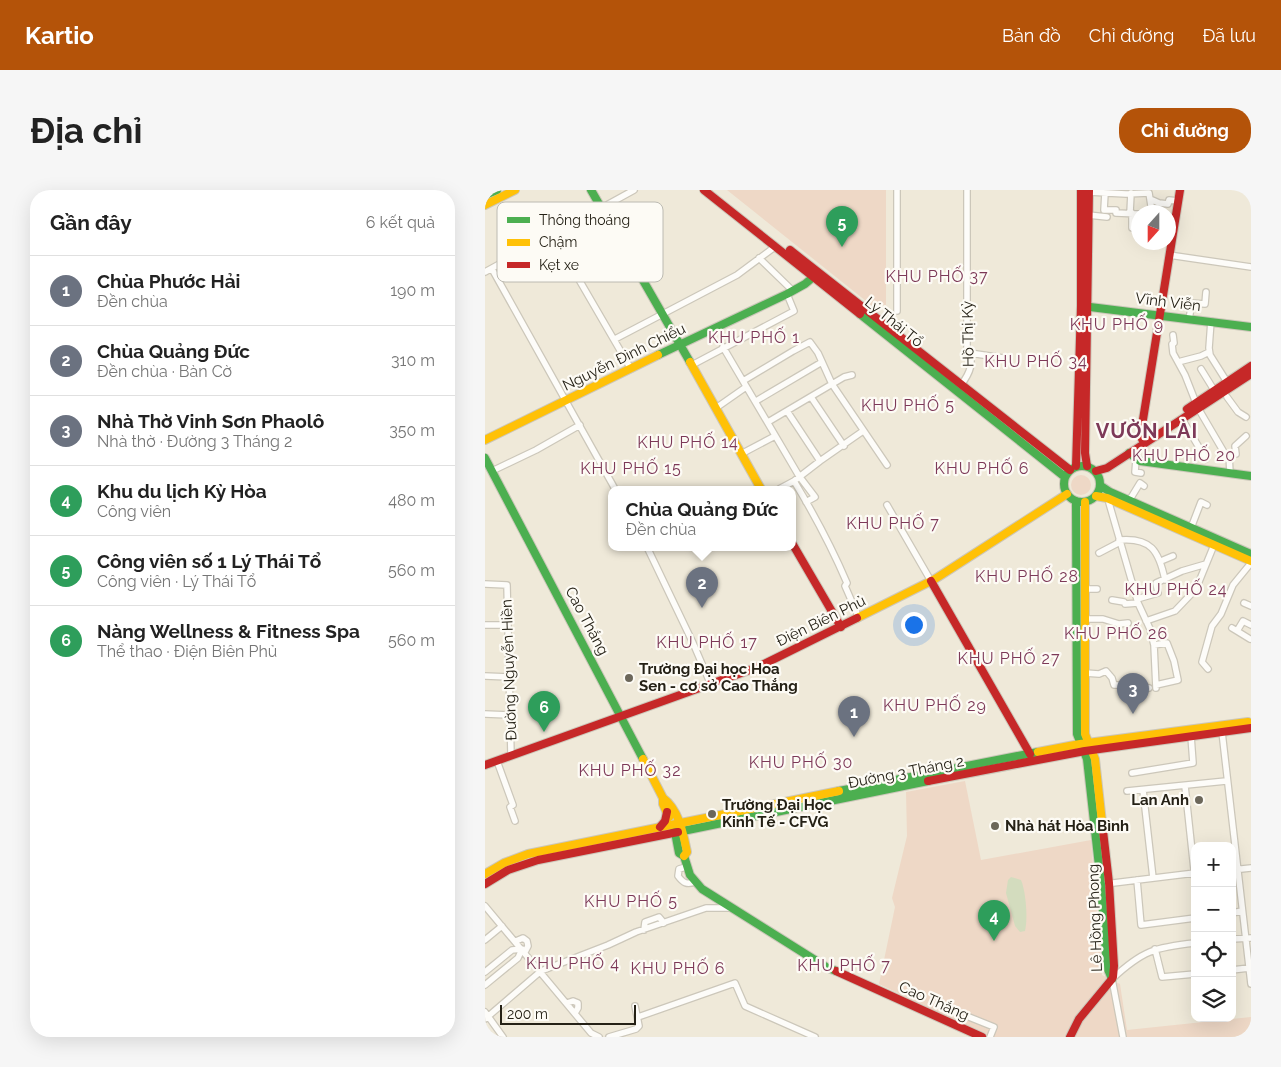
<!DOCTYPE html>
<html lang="vi">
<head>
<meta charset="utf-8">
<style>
  body { margin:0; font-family:Raleway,sans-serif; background:#f6f6f6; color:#222 }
  .controls { position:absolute; right:15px; bottom:15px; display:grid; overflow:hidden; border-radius:10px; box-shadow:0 5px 20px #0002 }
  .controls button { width:45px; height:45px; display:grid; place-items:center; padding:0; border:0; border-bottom:1px solid #e0e0e0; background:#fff; color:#222; font:25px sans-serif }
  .compass { position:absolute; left:646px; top:15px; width:45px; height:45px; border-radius:50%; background:#fff; box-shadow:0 5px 20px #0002; rotate:201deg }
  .scale { position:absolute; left:15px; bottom:12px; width:136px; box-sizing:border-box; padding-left:5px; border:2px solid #252116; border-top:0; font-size:14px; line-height:18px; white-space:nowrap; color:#252116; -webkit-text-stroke:4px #fdfbf5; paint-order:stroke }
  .you { position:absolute; left:428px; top:434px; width:18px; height:18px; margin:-12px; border:4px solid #fff; border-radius:50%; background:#1a73e8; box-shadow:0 0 0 8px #1a73e833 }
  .badge { display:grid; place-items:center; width:32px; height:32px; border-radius:50%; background:#b45309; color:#fff; font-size:16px; font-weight:700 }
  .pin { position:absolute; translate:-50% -41px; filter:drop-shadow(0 1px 2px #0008) }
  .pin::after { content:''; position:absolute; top:26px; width:18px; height:15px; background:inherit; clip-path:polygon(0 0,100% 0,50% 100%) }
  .popup { position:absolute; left:123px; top:296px; width:188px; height:65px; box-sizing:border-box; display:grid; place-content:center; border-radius:10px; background:#fff; filter:drop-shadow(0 1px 4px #0005); font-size:16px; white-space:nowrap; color:#767676 }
  .popup b { font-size:19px; color:#222 }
  .popup::after { content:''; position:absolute; left:50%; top:100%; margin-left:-10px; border:10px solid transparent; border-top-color:#fff }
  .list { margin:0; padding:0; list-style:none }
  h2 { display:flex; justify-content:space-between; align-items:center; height:65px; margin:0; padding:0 20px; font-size:21px }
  h2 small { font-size:16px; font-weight:400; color:#767676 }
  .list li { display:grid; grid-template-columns:32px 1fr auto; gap:15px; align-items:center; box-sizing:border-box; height:70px; padding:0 20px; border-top:1px solid #e0e0e0 }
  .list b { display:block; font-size:19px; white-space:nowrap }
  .list p { margin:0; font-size:16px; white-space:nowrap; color:#767676 }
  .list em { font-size:16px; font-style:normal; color:#767676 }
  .icon { flex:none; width:28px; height:28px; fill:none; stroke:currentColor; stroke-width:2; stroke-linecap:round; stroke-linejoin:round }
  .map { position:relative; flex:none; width:766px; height:847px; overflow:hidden; border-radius:20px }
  header { display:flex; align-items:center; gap:30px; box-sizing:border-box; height:70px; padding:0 25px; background:#b45309; color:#fff }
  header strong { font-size:24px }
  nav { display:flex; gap:28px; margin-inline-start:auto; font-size:18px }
  .intro { display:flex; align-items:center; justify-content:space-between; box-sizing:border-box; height:120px; padding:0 30px }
  h1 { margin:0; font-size:35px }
  .button { padding:12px 22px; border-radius:20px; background:#b45309; color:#fff; font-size:18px; font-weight:700 }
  main { display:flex; gap:30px; padding:0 30px }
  aside { flex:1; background:#fff; border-radius:20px; box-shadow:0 5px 20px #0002 }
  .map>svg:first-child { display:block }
</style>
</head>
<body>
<header>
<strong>Kartio</strong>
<nav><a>Bản đồ</a><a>Chỉ đường</a><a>Đã lưu</a></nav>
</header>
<div class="intro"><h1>Địa chỉ</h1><a class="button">Chỉ đường</a></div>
<main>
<aside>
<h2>Gần đây<small>6 kết quả</small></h2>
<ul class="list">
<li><span class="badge" style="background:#6b7280">1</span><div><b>Chùa Phước Hải</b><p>Đền chùa</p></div><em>190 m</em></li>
<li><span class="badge" style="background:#6b7280">2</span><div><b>Chùa Quảng Đức</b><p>Đền chùa · Bàn Cờ</p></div><em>310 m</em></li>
<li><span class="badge" style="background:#6b7280">3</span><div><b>Nhà Thờ Vinh Sơn Phaolô</b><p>Nhà thờ · Đường 3 Tháng 2</p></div><em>350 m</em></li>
<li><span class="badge" style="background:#2e9e5b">4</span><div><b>Khu du lịch Kỳ Hòa</b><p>Công viên</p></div><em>480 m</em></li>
<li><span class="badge" style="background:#2e9e5b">5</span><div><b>Công viên số 1 Lý Thái Tổ</b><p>Công viên · Lý Thái Tổ</p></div><em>560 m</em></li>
<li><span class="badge" style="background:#2e9e5b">6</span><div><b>Nàng Wellness &amp; Fitness Spa</b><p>Thể thao · Điện Biên Phủ</p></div><em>560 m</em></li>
</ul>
</aside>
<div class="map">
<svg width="766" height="847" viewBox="0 0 766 847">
  <rect width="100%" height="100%" fill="#efe9d9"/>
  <!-- green -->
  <path fill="#eed8c6" d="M242,0H401V115H394L391,119Z
    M586 295a10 10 0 1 1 20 0a10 10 0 1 1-20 0Z
    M480,591L496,670L606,650L617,785L635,794L642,840L766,827V847H504L394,794L410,717L407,708L422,646L421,602Z"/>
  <!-- water -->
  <path fill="#d3dcbe" d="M526,687L536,690C541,702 543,729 540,741L535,742L530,736L521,703L523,690Z"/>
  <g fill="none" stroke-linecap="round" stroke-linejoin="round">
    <defs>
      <path id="street" d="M412,0V121
        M604,2L641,4L664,3L667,22
        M620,3L619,20H631
        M665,9L674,13L683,14L684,10L693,11
        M631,23L654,24
        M645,23L646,3
        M647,23V38L654,39
        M603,25L622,27
        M68,45L146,179
        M684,65L766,77
        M274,68L308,101
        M7,79L130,299
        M0,82L149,0
        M704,129L707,113L720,114L721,102
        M726,131L724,158L725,165L742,192
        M688,145L689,153L687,154L688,163L700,185L711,213
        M130,149L252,85L291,56
        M238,157L314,286L330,307L321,312
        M485,163L518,168
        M693,172L716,166L724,162
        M207,175L309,121L302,104
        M716,179L729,200
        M258,191L308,161L325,152L333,163L347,194L402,275
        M476,195C485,183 490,172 482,158V0
        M326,207L359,256
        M742,207L753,222L761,227
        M271,211L337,172
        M231,218L261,197
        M713,218L740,264H744
        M302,221L335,271
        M697,229L721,269
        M283,232L359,187L367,185
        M256,264L290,246
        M651,270L650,282L656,283
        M7,281L51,260L95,235
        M745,284L744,264H751L750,256L761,246
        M309,291C329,324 347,358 362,393L360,396L374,428
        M294,299L309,291L335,271L378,241
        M625,310L624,313L653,413L665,439L669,455L671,498
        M644,311L655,293L659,296
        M402,315L446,391
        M706,338L716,312L722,315
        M634,350C666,347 674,361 680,390
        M162,357L208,453L226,495
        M614,363L635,352
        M676,371L688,366
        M0,394L22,395L26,565
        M600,399H612
        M652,409L673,403L671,393L697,381L721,374
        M627,410L639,412L640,414L653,413
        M759,413L766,416
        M600,429H618L634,434L643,433
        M661,431L690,421L711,399L729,355
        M0,435H23
        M747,438L752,441L758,431L766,435
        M752,441L765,449
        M669,455L682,453L689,471L693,490L671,495
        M723,479L717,472L727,436L736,424L748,395L766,373
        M600,483L614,484L621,481L627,488L629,495H650L664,498
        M0,486L24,487
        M0,524L24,525
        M737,542L766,794
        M12,571L28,615L25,617L30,631
        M647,583L708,573L706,546
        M700,596L710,689
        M658,600L668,688
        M642,601L741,591
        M201,677L194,679L193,686C198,693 202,695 210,692
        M747,680L766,678
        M652,690L656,735L710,728
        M620,694L710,683
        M0,716L106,843L114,847
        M747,723L757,721
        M159,740L160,732L174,727L179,733
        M747,749L766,748
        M0,750L17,736
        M31,751L38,748L42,751L43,756L40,762
        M670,759L677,787L710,784
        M747,780L764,778
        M0,782L27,760L37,759
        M0,795L33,768L37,759
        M82,813L88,811L93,813V818L90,823
        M0,822L18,847
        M153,827L250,793L260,816L330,847
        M484,827L509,837L505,847
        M0,829L56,781L123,755L151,742L221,718H244
        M124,847L151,839L154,836L150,816
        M638,847L627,789C657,761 670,757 710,753"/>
      <path id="fast" d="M106,0L205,172
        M0,5L12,0
        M597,116L766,137
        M375,124L580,287
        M173,165L302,104L320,94L333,83
        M644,263L655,271L766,286
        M0,268L158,569
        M579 294a18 18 0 1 1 36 0a18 18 0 1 1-36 0Z
        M616,296L625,302L766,364
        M591,311L592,544L602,569L616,694L622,777L627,789
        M354,601L553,562
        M189,637L194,663L199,666L205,685L217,699L341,777L351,781
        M193,642L443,591"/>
      <path id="slow" d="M0,15L30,0
        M205,172L276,299
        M0,250L173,165
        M611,306L622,308L766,371
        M600,312V544L610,569L617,632
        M372,428L450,389L582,304
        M553,562L595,554L763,532
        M158,569L178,608V614L184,627
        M178,608C194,620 198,643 202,662L199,666
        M0,684L19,673L43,664L354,601"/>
      <path id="jam" d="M219,0L375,124
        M305,60L585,280
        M702,219L766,176
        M657,249L656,242L695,0
        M591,276L596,116V0
        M602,276L600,263L604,0
        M611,281L622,278L766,184
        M307,353L356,437
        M446,391L545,564
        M0,575L273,477L372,428
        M443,591L600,561L766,538
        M617,632L624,693L629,776L628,787
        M175,637L180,631L182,622
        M0,694L23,680L53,670L193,642
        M351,781L497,847
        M585,847L594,829L627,789"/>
    </defs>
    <!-- street casing -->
    <use href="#street" stroke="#ccc7ba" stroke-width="8"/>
    <!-- fast casing -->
    <use href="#fast" stroke="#ccc7ba" stroke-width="10"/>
    <!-- slow casing -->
    <use href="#slow" stroke="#ccc7ba" stroke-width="10"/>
    <!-- jam casing -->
    <use href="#jam" stroke="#ccc7ba" stroke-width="10"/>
    <!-- street -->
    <use href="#street" stroke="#fdfcf9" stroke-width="5.5"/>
    <!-- fast -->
    <use href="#fast" stroke="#4caf50" stroke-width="8"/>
    <!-- slow -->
    <use href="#slow" stroke="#ffc107" stroke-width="8"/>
    <!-- jam -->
    <use href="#jam" stroke="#c62828" stroke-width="8"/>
  </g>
  <!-- markers -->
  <g fill="#6c675a" stroke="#fdfbf5" stroke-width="2">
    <circle cx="144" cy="488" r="5"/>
    <circle cx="714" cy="610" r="5"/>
    <circle cx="227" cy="624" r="5"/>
    <circle cx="510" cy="636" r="5"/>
  </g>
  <g text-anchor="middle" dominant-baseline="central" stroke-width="4.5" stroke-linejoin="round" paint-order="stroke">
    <!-- street labels -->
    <g font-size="15" fill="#252116" stroke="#fdfbf5">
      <text transform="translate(683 112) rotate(7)">Vĩnh Viễn</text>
      <text transform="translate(409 132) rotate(39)">Lý Thái Tổ</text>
      <text transform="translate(483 144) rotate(-91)">Hồ Thị Kỷ</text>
      <text transform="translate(139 167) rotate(-26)">Nguyễn Đình Chiểu</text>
      <text transform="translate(102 431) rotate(62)">Cao Thắng</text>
      <text transform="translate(336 431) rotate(-26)">Điện Biên Phủ</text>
      <text transform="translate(24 480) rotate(-92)">Đường Nguyễn Hiền</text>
      <text transform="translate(421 582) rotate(-11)">Đường 3 Tháng 2</text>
      <text transform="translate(610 728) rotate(-92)">Lê Hồng Phong</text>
      <text transform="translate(449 811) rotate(24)">Cao Thắng</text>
    </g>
    <!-- poi labels -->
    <g font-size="15" font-weight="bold" fill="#252116" stroke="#fdfbf5" text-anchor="start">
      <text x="154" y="479">Trường Đại học Hoa<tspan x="154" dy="17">Sen - cơ sở Cao Thắng</tspan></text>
      <text x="704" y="610" text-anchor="end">Lan Anh</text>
      <text x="237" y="615">Trường Đại Học<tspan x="237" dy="17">Kinh Tế - CFVG</tspan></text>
      <text x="520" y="636">Nhà hát Hòa Bình</text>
    </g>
    <!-- neighbourhood labels -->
    <g font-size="16" letter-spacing="1" fill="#7d3958" stroke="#fdfbf5">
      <text x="452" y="86">KHU PHỐ 37</text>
      <text x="632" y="134">KHU PHỐ 9</text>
      <text x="269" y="147">KHU PHỐ 1</text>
      <text x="551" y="171">KHU PHỐ 34</text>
      <text x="423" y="215">KHU PHỐ 5</text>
      <text x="203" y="252">KHU PHỐ 14</text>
      <text x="699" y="265">KHU PHỐ 20</text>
      <text x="146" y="278">KHU PHỐ 15</text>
      <text x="497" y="278">KHU PHỐ 6</text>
      <text x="408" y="333">KHU PHỐ 7</text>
      <text x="542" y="386">KHU PHỐ 28</text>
      <text x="691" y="399">KHU PHỐ 24</text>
      <text x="631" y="443">KHU PHỐ 26</text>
      <text x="222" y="452">KHU PHỐ 17</text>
      <text x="524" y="468">KHU PHỐ 27</text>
      <text x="450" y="515">KHU PHỐ 29</text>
      <text x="316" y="572">KHU PHỐ 30</text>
      <text x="145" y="580">KHU PHỐ 32</text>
      <text x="146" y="711">KHU PHỐ 5</text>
      <text x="88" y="773">KHU PHỐ 4</text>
      <text x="359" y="775">KHU PHỐ 7</text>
      <text x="193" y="778">KHU PHỐ 6</text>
    </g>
    <!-- district labels -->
    <g font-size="20" font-weight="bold" letter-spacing="1" fill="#7d3958" stroke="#fdfbf5">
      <text x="662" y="241">VƯỜN LÀI</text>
    </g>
  </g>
  <!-- legend -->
  <rect x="12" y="12" width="166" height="80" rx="8" fill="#fdfbf5" stroke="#bcbab2" stroke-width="1"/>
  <rect x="22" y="27" width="23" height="6" fill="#4caf50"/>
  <rect x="22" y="49" width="23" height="7" fill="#ffc107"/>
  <rect x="22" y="72" width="23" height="6" fill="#c62828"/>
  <g font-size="14" fill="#252116">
    <text x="54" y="35">Thông thoáng</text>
    <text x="54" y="57">Chậm</text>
    <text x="54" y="80">Kẹt xe</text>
  </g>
</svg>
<div class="controls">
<button>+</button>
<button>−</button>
<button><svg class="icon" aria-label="locate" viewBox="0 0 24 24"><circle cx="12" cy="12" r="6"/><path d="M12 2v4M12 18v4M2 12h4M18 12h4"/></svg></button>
<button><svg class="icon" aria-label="layers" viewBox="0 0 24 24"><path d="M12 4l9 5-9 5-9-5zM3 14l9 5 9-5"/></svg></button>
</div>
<svg class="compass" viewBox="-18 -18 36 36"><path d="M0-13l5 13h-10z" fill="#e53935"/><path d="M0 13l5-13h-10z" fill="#767676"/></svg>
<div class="scale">200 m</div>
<div class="you"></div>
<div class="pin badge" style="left:369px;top:547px;background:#6b7280">1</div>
<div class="pin badge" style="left:217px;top:418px;background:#6b7280">2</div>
<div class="popup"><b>Chùa Quảng Đức</b>Đền chùa</div>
<div class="pin badge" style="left:648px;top:524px;background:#6b7280">3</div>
<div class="pin badge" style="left:509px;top:751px;background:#2e9e5b">4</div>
<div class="pin badge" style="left:357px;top:57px;background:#2e9e5b">5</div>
<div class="pin badge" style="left:59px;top:542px;background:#2e9e5b">6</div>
</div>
</main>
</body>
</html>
